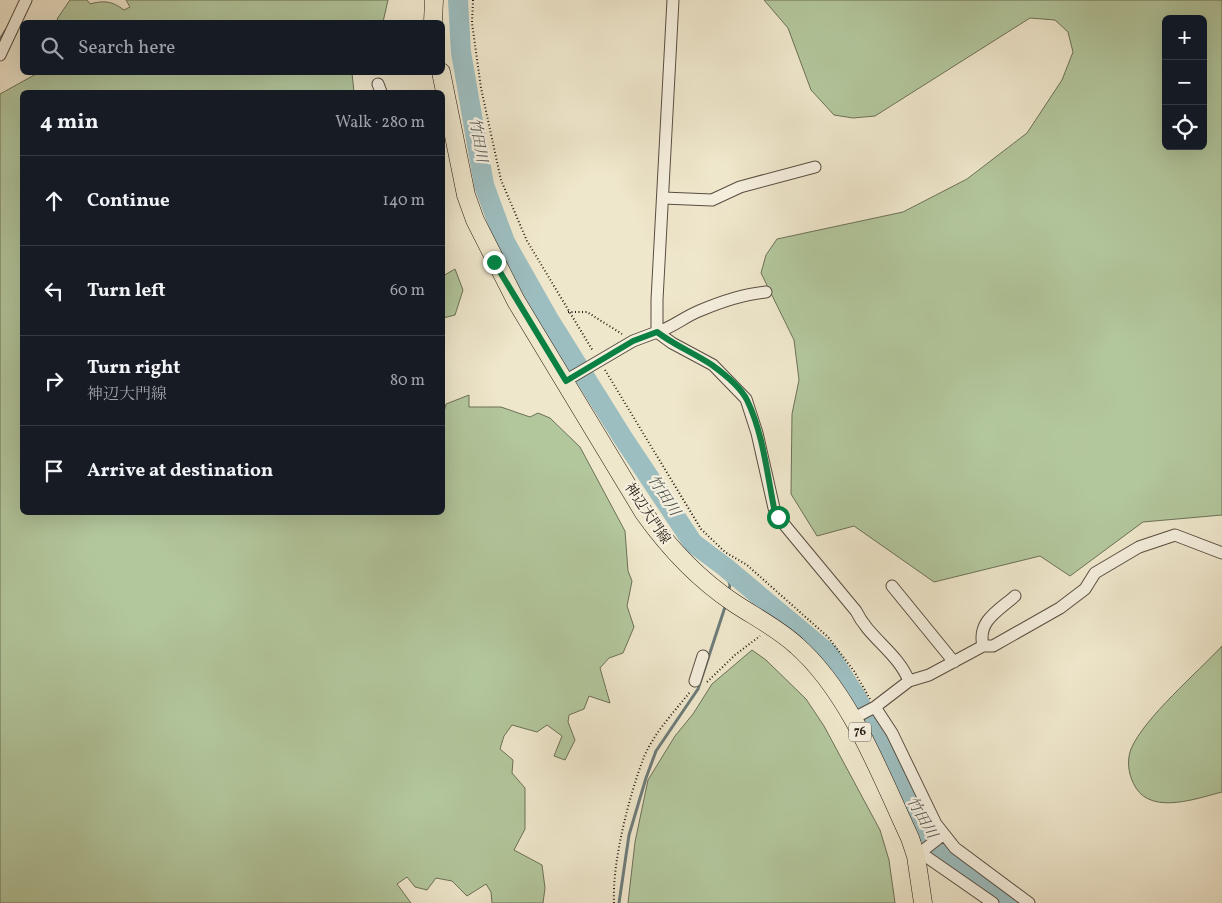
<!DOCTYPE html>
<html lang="en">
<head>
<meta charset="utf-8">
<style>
  body { margin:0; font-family:Vollkorn,"Noto Serif JP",serif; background:#242831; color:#f1f3f6 }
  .controls { position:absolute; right:15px; top:15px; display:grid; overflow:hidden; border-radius:8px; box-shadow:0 5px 20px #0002 }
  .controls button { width:45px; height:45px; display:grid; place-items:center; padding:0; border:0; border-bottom:1px solid #363941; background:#171b24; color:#f1f3f6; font:25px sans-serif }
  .stop { position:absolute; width:15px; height:15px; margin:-11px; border:4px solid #0b8043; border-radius:50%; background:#fff }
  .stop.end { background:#0b8043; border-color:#fff; box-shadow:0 1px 5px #0008 }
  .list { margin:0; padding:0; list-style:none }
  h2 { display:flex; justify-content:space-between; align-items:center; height:65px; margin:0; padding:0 20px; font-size:21px }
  h2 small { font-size:16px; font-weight:400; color:#9ea1a6 }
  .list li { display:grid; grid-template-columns:32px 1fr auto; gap:15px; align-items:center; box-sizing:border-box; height:90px; padding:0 20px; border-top:1px solid #363941 }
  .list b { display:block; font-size:19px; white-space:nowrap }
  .list p { margin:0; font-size:16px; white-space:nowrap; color:#9ea1a6 }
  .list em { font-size:16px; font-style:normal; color:#9ea1a6 }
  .icon { flex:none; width:28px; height:28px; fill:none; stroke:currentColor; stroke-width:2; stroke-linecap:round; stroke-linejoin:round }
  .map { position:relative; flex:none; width:1222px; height:903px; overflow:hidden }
  .search { position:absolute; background:#171b24; box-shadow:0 5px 20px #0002; left:20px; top:20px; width:425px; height:55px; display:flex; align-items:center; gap:12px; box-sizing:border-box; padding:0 18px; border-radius:8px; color:#9ea1a6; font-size:19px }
  .panel { position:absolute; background:#171b24; box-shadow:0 5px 20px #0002; left:20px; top:90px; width:425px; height:425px; border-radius:8px }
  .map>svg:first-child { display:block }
</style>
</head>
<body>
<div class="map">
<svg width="1222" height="903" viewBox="0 0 1222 903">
  <rect width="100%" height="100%" fill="#efe7cc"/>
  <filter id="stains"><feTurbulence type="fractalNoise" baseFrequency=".004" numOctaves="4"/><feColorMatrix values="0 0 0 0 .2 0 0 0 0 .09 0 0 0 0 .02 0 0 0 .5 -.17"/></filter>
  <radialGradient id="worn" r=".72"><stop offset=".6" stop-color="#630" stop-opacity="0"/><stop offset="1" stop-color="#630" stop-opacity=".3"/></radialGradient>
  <!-- green -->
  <path fill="#b3c79d" stroke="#6c7058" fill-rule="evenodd" d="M70,0H87L90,4C104,0 112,1 124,10L130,7L126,0H388L383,22H60L57,19Z
    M764,0H1222V515L1143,522L1070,576L1040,556L934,582L854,526L817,536L791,494L792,414L799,380L794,340L761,273L766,255L777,239L903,212L967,179L1027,133L1062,80L1073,52L1068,32L1055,20L1030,18L875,116L853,118L834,115L811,90L788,28ZM1166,19H1203V146H1166Z
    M38,73H352L354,92H22V512H442L443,416L446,404L469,395V407H501L530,417L538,413L550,418L580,447L625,531L628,571L632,581L627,606L634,627L623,653L609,658L600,668L610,703L589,696L584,709L569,715L568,722L575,740L565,760L554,756L562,736L547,725L537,732L512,725L504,736L500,749L513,760L512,773L525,788V829L514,850L542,865L545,888L543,903H492L491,892L486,884L467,896L452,881L436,878L427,890L415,887L407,877L397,884L411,903H0V94Z
    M455,269L463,290L455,315L443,318V276Z
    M1222,646V792C1198,798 1153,815 1136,788C1129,777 1126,762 1131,749C1144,718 1198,672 1222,646Z
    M752,650L766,660L806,699L824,726L880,830L889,860L895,903H628L635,842L648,780L675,736L693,714L712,684Z"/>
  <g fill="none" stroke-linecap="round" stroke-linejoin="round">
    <!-- stream -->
    <path stroke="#6d7c7a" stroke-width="3" d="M1,38L6,30
      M725,567L730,585L728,593
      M619,903L629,835L646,778L656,751L698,689L726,604"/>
    <!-- river -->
    <path stroke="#9dbec0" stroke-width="20" d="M458,0L461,52L484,185L505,242L548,318L623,438L693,543L725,567L829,654L858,700L925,830L942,852L1012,903"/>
    <defs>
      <path id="minor" d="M0,55L26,0
        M378,84L381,92
        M663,198L712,200L740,187L815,167
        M657,332L672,343L713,365L746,399L757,433L774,508L778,517L856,611C869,638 898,653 909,681
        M657,332C672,328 684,317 699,311C720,302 743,294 766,292
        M565,381L633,341L657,332V300L673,0
        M892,586L954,662
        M983,646C977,621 998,611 1015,596
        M695,681L703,656
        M875,707L892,733L936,824L955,848L1029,903
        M854,718L875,707L909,681L929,675L983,646H993L1060,608L1085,589L1095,573L1139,547L1175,535L1222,553
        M921,853L993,903
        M916,856L944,834"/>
      <path id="primary" d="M433,22L434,0
        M441,72L466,195L475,220L516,301L644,513C669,548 698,579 734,603C755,617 779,629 797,646C850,693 880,774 910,838L916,856L923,903"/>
    </defs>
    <!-- minor casing -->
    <use href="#minor" stroke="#584d40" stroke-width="13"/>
    <!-- primary casing -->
    <use href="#primary" stroke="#251a12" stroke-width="19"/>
    <!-- path -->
    <path stroke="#251a12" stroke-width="2" stroke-dasharray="1 2.5" stroke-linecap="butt" d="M473,0L472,23L481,88L501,180L527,241L593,351
      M568,312H587L622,334
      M605,370L701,529L725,552L747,565L828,637L854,671L870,699
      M707,682L735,655L760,636
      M614,903C612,862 629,796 644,757C654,733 674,712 690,692"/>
    <!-- minor -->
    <use href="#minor" stroke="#f5efde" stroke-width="11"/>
    <!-- primary -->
    <use href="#primary" stroke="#efe7cc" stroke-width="18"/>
  </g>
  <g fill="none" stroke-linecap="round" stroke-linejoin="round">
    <!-- route -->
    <path stroke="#0b8043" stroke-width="6" d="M494,262L566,381L633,341L657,332C674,345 694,353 712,365C723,373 741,388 747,400C763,433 767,473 774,508L778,517"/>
  </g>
  <g text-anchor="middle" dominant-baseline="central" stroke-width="4.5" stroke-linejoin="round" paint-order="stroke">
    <!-- shield labels -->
    <rect fill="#f5efde" stroke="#635a4f" stroke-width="1" x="849" y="722.5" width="22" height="19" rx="4"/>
    <g font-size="12" font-weight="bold" fill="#251a12">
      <text x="860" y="732">76</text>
    </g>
    <!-- street labels -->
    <g font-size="14" fill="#251a12" stroke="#f5efde">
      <text transform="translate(647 514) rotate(56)">神辺大門線</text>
    </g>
    <!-- water labels -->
    <g font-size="15" font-style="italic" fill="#4f534f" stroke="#f5efde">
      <text transform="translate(477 140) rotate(80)">竹田川</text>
      <text transform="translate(663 496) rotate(57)">竹田川</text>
      <text transform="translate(921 818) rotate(60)">竹田川</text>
    </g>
  </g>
  <rect width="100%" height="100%" filter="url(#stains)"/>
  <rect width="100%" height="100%" fill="url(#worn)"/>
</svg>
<div class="controls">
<button>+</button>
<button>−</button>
<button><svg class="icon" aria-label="locate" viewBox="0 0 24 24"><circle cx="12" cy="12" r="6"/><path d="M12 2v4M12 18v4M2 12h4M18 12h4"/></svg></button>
</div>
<div class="stop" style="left:778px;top:517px"></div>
<div class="stop end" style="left:494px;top:262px"></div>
<div class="search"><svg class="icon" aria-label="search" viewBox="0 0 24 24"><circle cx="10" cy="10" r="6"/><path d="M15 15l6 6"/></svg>Search here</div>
<section class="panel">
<h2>4 min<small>Walk · 280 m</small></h2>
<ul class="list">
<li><svg class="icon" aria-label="ahead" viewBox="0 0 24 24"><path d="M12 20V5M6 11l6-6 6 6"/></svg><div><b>Continue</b></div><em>140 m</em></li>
<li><svg class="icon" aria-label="left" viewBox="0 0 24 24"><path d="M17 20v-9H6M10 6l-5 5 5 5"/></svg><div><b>Turn left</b></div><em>60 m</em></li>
<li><svg class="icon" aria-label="right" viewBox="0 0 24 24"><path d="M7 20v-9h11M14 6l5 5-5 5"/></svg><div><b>Turn right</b><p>神辺大門線</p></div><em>80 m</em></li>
<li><svg class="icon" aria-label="arrive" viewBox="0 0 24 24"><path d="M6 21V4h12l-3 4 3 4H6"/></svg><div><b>Arrive at destination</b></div></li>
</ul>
</section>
</div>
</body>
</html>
